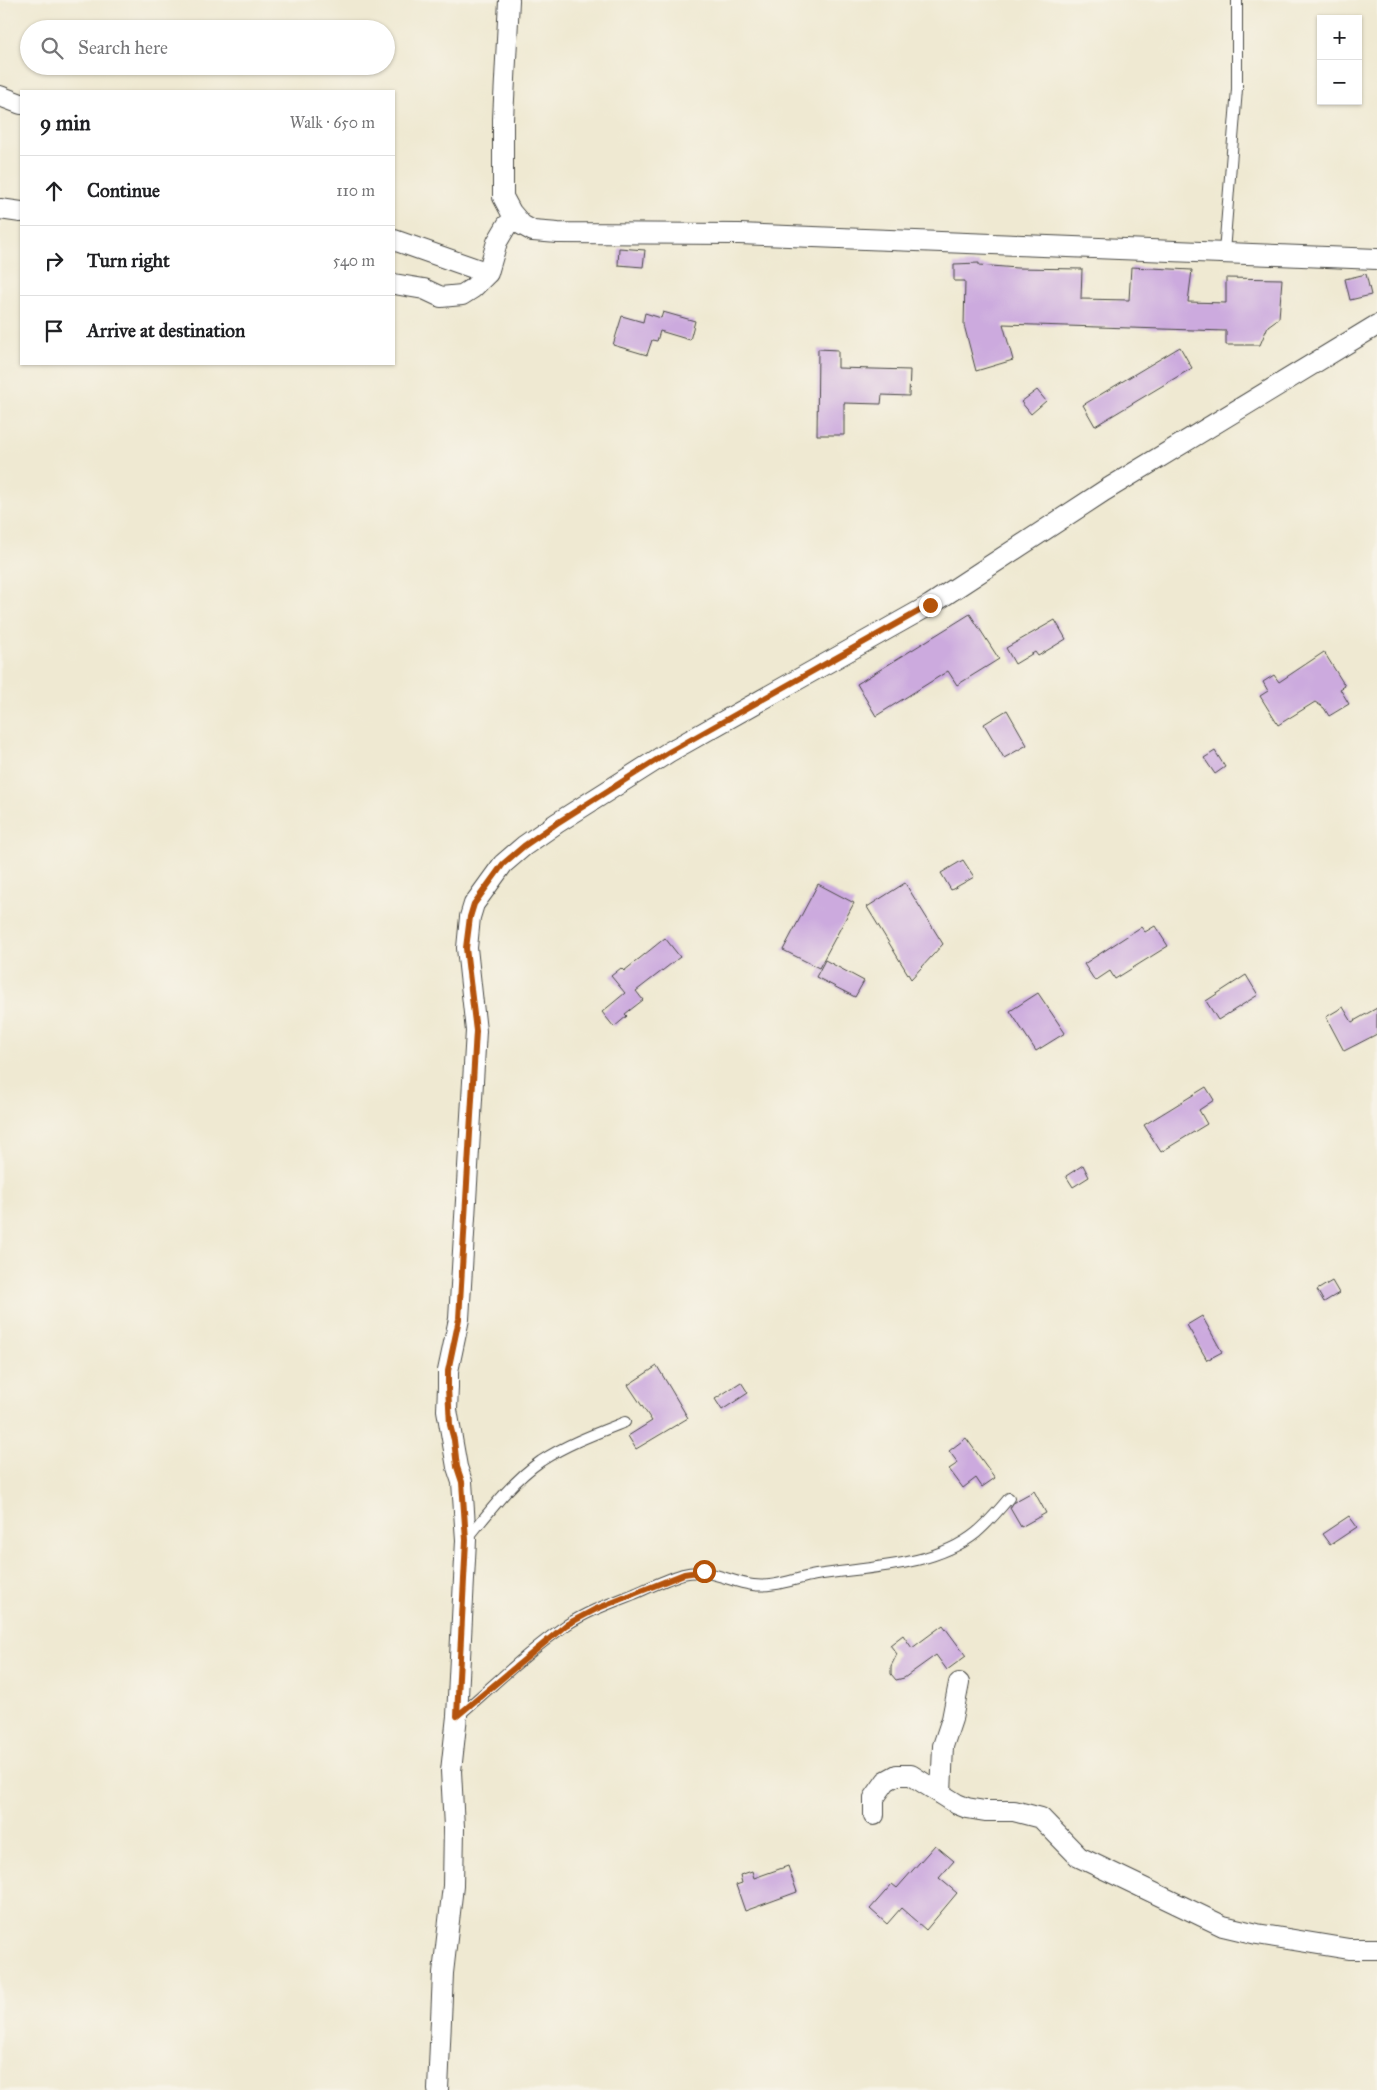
<!DOCTYPE html>
<html lang="en">
<head>
<meta charset="utf-8">
<style>
  body { margin:0; font-family:"IM FELL Great Primer",serif; background:#f2f2f2; color:#202124 }
  .controls { position:absolute; right:15px; top:15px; display:grid; overflow:hidden; border-radius:0px; box-shadow:0 1px 4px #0004 }
  .controls button { width:45px; height:45px; display:grid; place-items:center; padding:0; border:0; border-bottom:1px solid #e0e0e0; background:#fff; color:#202124; font:25px sans-serif }
  .stop { position:absolute; width:15px; height:15px; margin:-11px; border:4px solid #b45309; border-radius:50%; background:#fff }
  .stop.end { background:#b45309; border-color:#fff; box-shadow:0 1px 5px #0008 }
  .list { margin:0; padding:0; list-style:none }
  h2 { display:flex; justify-content:space-between; align-items:center; height:65px; margin:0; padding:0 20px; font-size:21px }
  h2 small { font-size:16px; font-weight:400; color:#757577 }
  .list li { display:grid; grid-template-columns:32px 1fr auto; gap:15px; align-items:center; box-sizing:border-box; height:70px; padding:0 20px; border-top:1px solid #e0e0e0 }
  .list b { display:block; font-size:19px; white-space:nowrap }
  .list em { font-size:16px; font-style:normal; color:#757577 }
  .icon { flex:none; width:28px; height:28px; fill:none; stroke:currentColor; stroke-width:2; stroke-linecap:round; stroke-linejoin:round }
  .map { position:relative; flex:none; width:1377px; height:2090px; overflow:hidden }
  .search { position:absolute; background:#fff; box-shadow:0 1px 4px #0004; left:20px; top:20px; width:375px; height:55px; display:flex; align-items:center; gap:12px; box-sizing:border-box; padding:0 18px; border-radius:28px; color:#757577; font-size:19px }
  .panel { position:absolute; background:#fff; box-shadow:0 1px 4px #0004; left:20px; top:90px; width:375px; height:275px; border-radius:0px }
  .map>svg:first-child { display:block }
</style>
</head>
<body>
<div class="map">
<svg width="1377" height="2090" viewBox="0 0 1377 2090">
  <rect width="100%" height="100%" fill="#f7f3e8"/>
  <filter id="ink" filterUnits="userSpaceOnUse"><feTurbulence type="fractalNoise" baseFrequency=".02" numOctaves="2"/><feDisplacementMap in="SourceGraphic" scale="10" xChannelSelector="R" yChannelSelector="G"/><feConvolveMatrix kernelMatrix="1 2 1 2 8 2 1 2 1" color-interpolation-filters="sRGB"/></filter>
  <filter id="wash" filterUnits="userSpaceOnUse"><feTurbulence type="fractalNoise" baseFrequency=".0096" numOctaves="4" result="noise"/><feDisplacementMap in="SourceGraphic" scale="20" xChannelSelector="R" yChannelSelector="G"/><feGaussianBlur stdDeviation="1.12" result="paint"/><feColorMatrix in="noise" values="0 0 0 0 0 0 0 0 0 0 0 0 0 0 0 0 0 1.4 0 .05"/><feComposite in="paint" operator="in"/></filter>
  <g filter="url(#wash)">
    <rect width="100%" height="100%" fill="#efe9d2"/>
    <g id="blocks">
      <!-- building -->
      <path fill="#ccaade" d="M619,248L645,250L643,267L618,265Z
        M979,263V265L1017,268L1082,269L1081,299L1129,300L1131,267L1192,270L1188,302L1226,303V278L1282,279L1279,318L1268,326L1260,345H1226V331L1003,324L1013,360L976,371L964,325L965,281H954V264Z
        M1366,274L1371,295L1350,300L1345,279Z
        M663,312L695,321L690,340L660,331L657,341L652,340L647,355L613,345L622,316L643,322L645,313L661,318Z
        M1180,347L1192,368L1095,426L1083,405Z
        M818,349L838,350V368L910,370L909,396L882,395L881,404L844,403V435H817Z
        M1037,390L1046,401L1031,414L1021,402Z
        M970,614L999,659L957,685L948,671L876,716L857,684Z
        M1055,620L1066,639L1038,656L1035,652L1015,664L1006,648Z
        M1324,652L1345,686L1340,689L1349,704L1329,716L1324,708L1315,702L1278,725L1260,696L1268,691L1263,682L1274,675L1279,682Z
        M1007,710L1027,745L1004,758L984,724Z
        M1215,751L1225,767L1215,774L1204,758Z
        M963,860L974,877L951,890L941,873Z
        M905,883L943,944L911,979L867,907Z
        M818,884L854,903L819,968L783,950Z
        M1155,926L1168,946L1115,979L1110,971L1095,981L1084,964L1141,927L1145,932Z
        M665,938L680,957L636,991L643,1000L625,1014L627,1016L614,1027L602,1012L625,993L611,976L621,968L624,971Z
        M825,960L864,981L855,997L816,977Z
        M1246,975L1258,995L1218,1020L1206,1001Z
        M1038,993L1065,1033L1036,1051L1010,1011Z
        M1343,1007L1352,1022L1377,1008V1034L1344,1051L1326,1017Z
        M1206,1087L1214,1100L1199,1110L1207,1124L1161,1152L1144,1125Z
        M1083,1165L1089,1177L1073,1187L1066,1176Z
        M1332,1281L1339,1293L1324,1302L1317,1290Z
        M1202,1316L1222,1352L1207,1360L1187,1325Z
        M657,1366L688,1418L636,1449L628,1436L652,1421L628,1385Z
        M741,1382L748,1393L722,1410L715,1399Z
        M966,1438L995,1478L982,1487L976,1478L963,1488L949,1469L958,1463L949,1451Z
        M1034,1491L1046,1513L1021,1527L1010,1508L1014,1502Z
        M1349,1516L1357,1527L1330,1545L1322,1534Z
        M943,1625L966,1656L947,1670L936,1655L904,1678L896,1680L891,1674V1666L897,1654L890,1645L903,1635L912,1648Z
        M935,1845L954,1861L939,1878L957,1893L926,1930L901,1908L887,1924L870,1909L892,1884L897,1888Z
        M788,1866L797,1892L745,1911L736,1885L742,1883L740,1875L752,1871L754,1878Z"/>
    </g>
  </g>
  <g filter="url(#ink)">
    <use href="#blocks" fill-opacity="0" stroke="#484844" stroke-width="1"/>
    <g fill="none" stroke-linecap="round" stroke-linejoin="round">
      <defs>
        <path id="service" d="M1224,252L1237,89V0
          M467,1539C489,1512 512,1481 541,1461C567,1444 597,1433 625,1422
          M458,1716C493,1686 527,1652 565,1626C586,1612 611,1603 634,1594C650,1587 667,1579 683,1574C709,1567 728,1582 753,1585C774,1588 796,1578 816,1575C867,1567 934,1567 976,1533C988,1523 999,1510 1009,1498"/>
        <path id="minor" d="M509,0L503,119V197L511,212L522,225L533,231L558,233L739,234L1377,259
          M0,96L21,104
          M0,209L21,212
          M394,240L488,273
          M394,284L424,289L441,297L462,295L473,288L488,273L497,242L507,225L515,219
          M941,1794L943,1746L952,1719L959,1683
          M874,1815V1798L886,1781L897,1775H911L957,1804L967,1808L985,1811H1014L1041,1818L1079,1857L1223,1926L1257,1934L1349,1949H1377
          M438,2090L443,1973L453,1886L454,1827L451,1771L457,1716L466,1540L462,1482L457,1467L447,1410L448,1387V1371L459,1319L476,1031L467,948L470,917L474,904L503,864L524,846L557,823L669,752L930,605L1104,491L1377,325"/>
      </defs>
      <!-- service casing -->
      <use href="#service" stroke="#484844" stroke-width="12"/>
      <!-- minor casing -->
      <use href="#minor" stroke="#484844" stroke-width="22"/>
      <!-- service -->
      <use href="#service" stroke="#fff" stroke-width="10"/>
      <!-- minor -->
      <use href="#minor" stroke="#fff" stroke-width="20"/>
    </g>
  </g>
  <g fill="none" stroke-linecap="round" stroke-linejoin="round" filter="url(#ink)">
    <!-- route -->
    <path stroke="#b45309" stroke-width="6" d="M704,1571L684,1574L596,1609L566,1625L457,1716L466,1540L462,1482L457,1467L454,1440L450,1425L448,1387V1371L459,1319L476,1031L466,948L470,917L474,904L503,864L524,846L557,823L669,752L930,605"/>
  </g>
</svg>
<div class="controls">
<button>+</button>
<button>−</button>
</div>
<div class="stop" style="left:704px;top:1571px"></div>
<div class="stop end" style="left:930px;top:605px"></div>
<div class="search"><svg class="icon" aria-label="search" viewBox="0 0 24 24"><circle cx="10" cy="10" r="6"/><path d="M15 15l6 6"/></svg>Search here</div>
<section class="panel">
<h2>9 min<small>Walk · 650 m</small></h2>
<ul class="list">
<li><svg class="icon" aria-label="ahead" viewBox="0 0 24 24"><path d="M12 20V5M6 11l6-6 6 6"/></svg><div><b>Continue</b></div><em>110 m</em></li>
<li><svg class="icon" aria-label="right" viewBox="0 0 24 24"><path d="M7 20v-9h11M14 6l5 5-5 5"/></svg><div><b>Turn right</b></div><em>540 m</em></li>
<li><svg class="icon" aria-label="arrive" viewBox="0 0 24 24"><path d="M6 21V4h12l-3 4 3 4H6"/></svg><div><b>Arrive at destination</b></div></li>
</ul>
</section>
</div>
</body>
</html>
